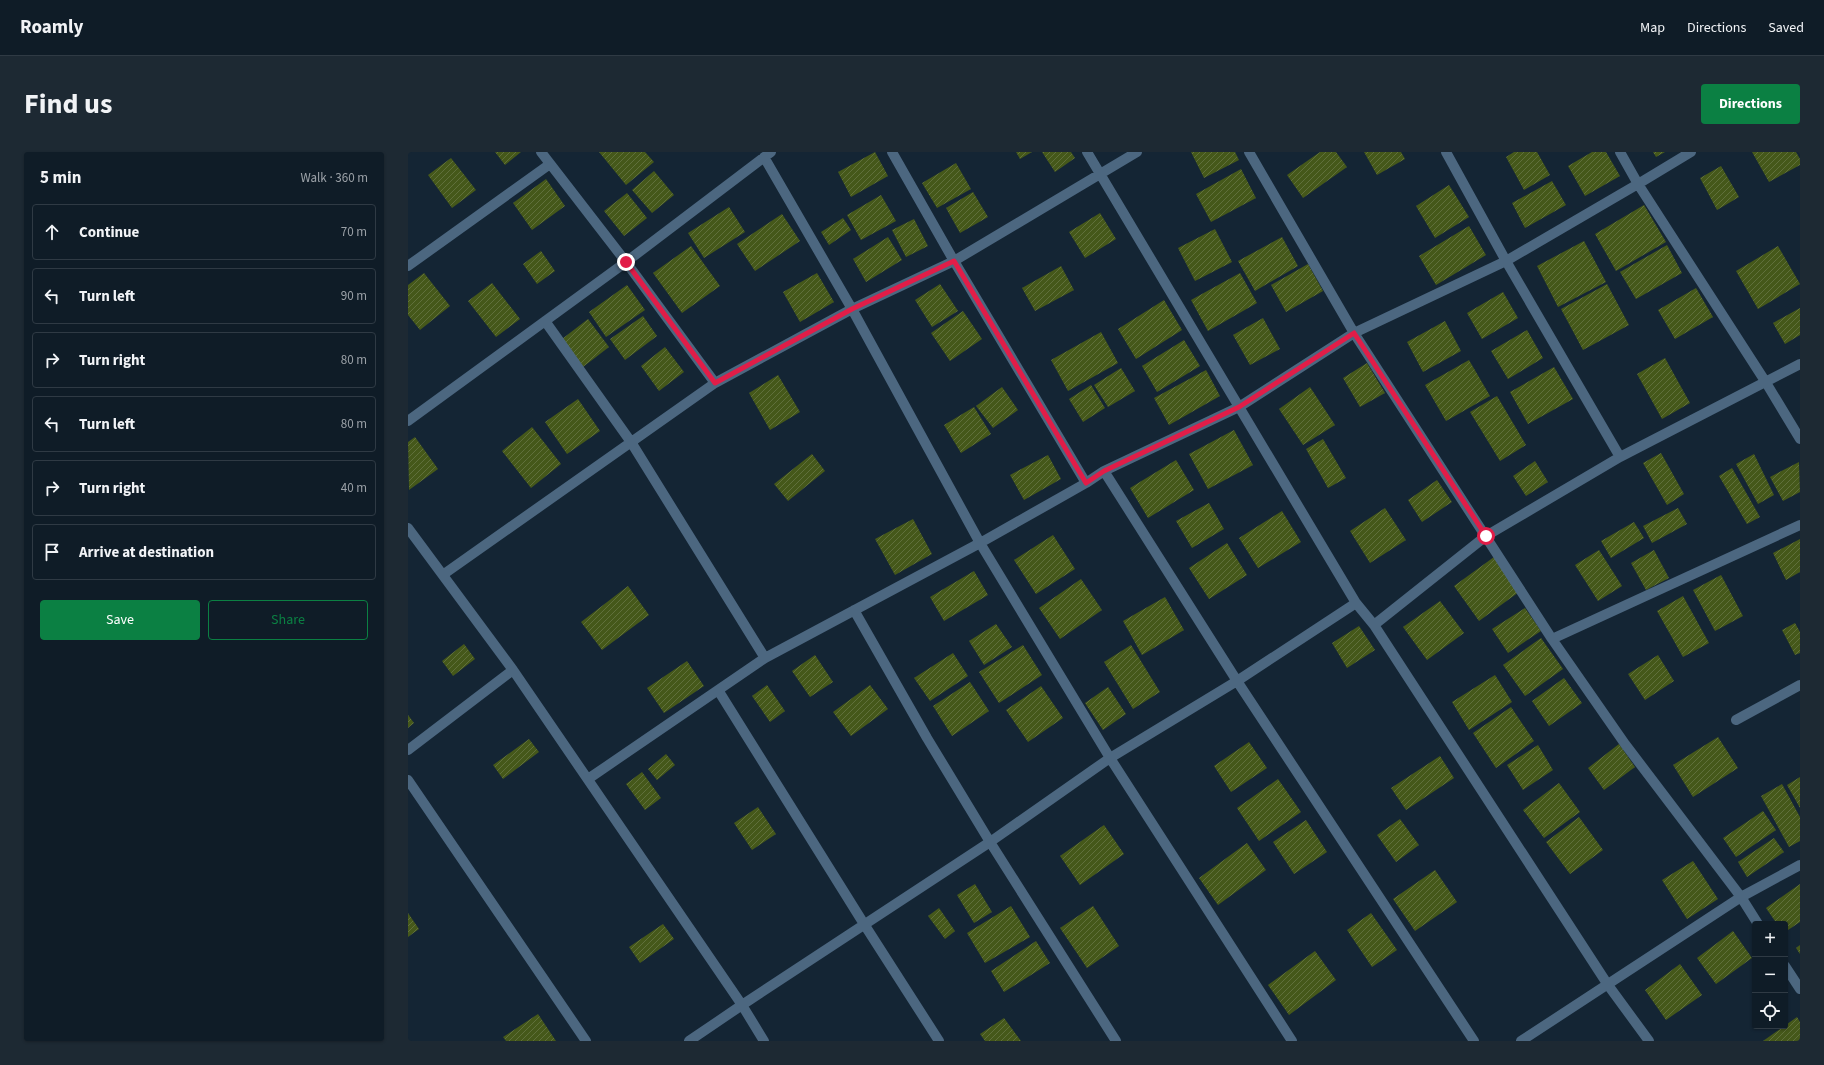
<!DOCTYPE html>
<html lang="en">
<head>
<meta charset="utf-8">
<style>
  body { margin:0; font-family:"Source Sans 3",sans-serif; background:#1d2933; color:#f1f3f6 }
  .controls { position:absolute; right:12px; bottom:12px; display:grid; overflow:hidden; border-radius:4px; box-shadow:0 1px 3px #0004 }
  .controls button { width:36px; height:36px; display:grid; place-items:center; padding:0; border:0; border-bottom:1px solid #2f3a44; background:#0f1c27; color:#f1f3f6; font:20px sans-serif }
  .stop { position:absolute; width:12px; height:12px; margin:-9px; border:3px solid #e11d48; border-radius:50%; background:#fff }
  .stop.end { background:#e11d48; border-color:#fff; box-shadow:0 1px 4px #0008 }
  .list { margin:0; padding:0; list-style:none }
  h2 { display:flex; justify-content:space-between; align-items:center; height:52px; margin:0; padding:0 16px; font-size:17px }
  h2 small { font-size:13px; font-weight:400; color:#9ba1a7 }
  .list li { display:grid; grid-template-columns:26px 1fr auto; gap:12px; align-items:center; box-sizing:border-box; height:56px; margin:0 8px 8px; padding:0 8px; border:1px solid #2f3a44; border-radius:4px }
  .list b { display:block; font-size:15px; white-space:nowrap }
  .list em { font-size:13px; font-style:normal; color:#9ba1a7 }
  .actions { display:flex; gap:8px; padding:12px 16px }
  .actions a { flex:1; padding:9px 0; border:1px solid #0b8043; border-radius:4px; text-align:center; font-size:14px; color:#0b8043 }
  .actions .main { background:#0b8043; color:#fff }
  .icon { flex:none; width:22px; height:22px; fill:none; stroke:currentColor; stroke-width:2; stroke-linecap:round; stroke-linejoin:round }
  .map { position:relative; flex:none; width:1392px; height:889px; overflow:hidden; border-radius:4px }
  header { display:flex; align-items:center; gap:24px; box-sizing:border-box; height:56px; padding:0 20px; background:#0f1c27; border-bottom:1px solid #2f3a44 }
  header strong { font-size:19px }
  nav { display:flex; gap:22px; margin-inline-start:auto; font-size:14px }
  .intro { display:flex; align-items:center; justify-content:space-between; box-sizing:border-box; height:96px; padding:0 24px }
  h1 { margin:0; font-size:28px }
  .button { padding:10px 18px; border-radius:4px; background:#0b8043; color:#fff; font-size:14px; font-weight:700 }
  main { display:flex; gap:24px; padding:0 24px }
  aside { flex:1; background:#0f1c27; border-radius:4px; box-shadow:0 1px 3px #0004 }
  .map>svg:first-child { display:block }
</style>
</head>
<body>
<header>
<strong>Roamly</strong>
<nav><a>Map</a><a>Directions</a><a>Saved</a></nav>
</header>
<div class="intro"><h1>Find us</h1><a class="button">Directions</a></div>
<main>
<aside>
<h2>5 min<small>Walk · 360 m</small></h2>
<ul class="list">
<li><svg class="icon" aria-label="ahead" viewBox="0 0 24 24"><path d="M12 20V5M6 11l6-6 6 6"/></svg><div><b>Continue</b></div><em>70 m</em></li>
<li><svg class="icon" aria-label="left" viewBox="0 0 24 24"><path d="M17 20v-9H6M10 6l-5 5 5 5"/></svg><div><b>Turn left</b></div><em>90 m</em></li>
<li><svg class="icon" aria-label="right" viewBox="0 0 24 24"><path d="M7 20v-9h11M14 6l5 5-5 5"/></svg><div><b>Turn right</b></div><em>80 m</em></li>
<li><svg class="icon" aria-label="left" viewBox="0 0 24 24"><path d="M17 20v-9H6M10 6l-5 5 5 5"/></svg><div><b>Turn left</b></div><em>80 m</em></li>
<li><svg class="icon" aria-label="right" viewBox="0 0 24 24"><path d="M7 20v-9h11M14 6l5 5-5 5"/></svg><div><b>Turn right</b></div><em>40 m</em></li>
<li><svg class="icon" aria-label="arrive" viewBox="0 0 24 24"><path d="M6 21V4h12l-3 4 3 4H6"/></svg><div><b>Arrive at destination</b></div></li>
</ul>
<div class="actions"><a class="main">Save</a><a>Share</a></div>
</aside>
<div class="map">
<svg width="1392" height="889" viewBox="0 0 1392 889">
  <defs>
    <pattern id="building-hatch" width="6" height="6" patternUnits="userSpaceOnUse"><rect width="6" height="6" fill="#45581a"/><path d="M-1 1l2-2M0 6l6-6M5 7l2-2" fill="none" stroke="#60703c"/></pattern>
  </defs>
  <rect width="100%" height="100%" fill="#142534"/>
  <!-- building -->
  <path fill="url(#building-hatch)" d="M87,0H113L97,13Z
    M191,0H237L246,10L218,33Z
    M467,0L480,24L443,45L430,20Z
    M608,0H624L612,7Z
    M634,0H663L667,6L647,20Z
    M783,0H827L831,8L796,26Z
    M912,0H928L939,15L895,46L879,23Z
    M956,0H993L997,7L969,23Z
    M1106,0H1129L1142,23L1116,38L1098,5Z
    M1184,0H1198L1212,24L1177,44L1160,14Z
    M1245,0H1257L1248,5Z
    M1344,0H1388L1392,7V13L1361,30Z
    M43,6L68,38L44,56L20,23Z
    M548,11L563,37L529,56L514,31Z
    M1313,14L1331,45L1309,58L1292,26Z
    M833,17L848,46L803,70L788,42Z
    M246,19L266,43L244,61L224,38Z
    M138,27L157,54L124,78L105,51Z
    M1144,29L1158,53L1117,76L1104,51Z
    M1041,33L1061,65L1027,86L1008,54Z
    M565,40L580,65L552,81L538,56Z
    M219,41L239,66L216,84L196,59Z
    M473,43L488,69L453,88L439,63Z
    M1236,53L1258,90L1208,119L1187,82Z
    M321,55L337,80L296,106L280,81Z
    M692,61L708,87L677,106L661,80Z
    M374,62L392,89L347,119L329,92Z
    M435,66L443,78L421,93L413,80Z
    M506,67L520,94L498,105L484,78Z
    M1061,74L1078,103L1028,133L1011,104Z
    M807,77L824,110L787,129L770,96Z
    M480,85L494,108L458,130L445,107Z
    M874,85L890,114L847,139L830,109Z
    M1176,89L1198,130L1150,155L1129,114Z
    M1259,93L1274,121L1228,147L1212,120Z
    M283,94L312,134L274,161L245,121Z
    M1370,94L1392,132L1350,157L1328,119Z
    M133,99L147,119L129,132L115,112Z
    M900,112L915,139L878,160L863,133Z
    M653,114L666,138L627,159L614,136Z
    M16,121L42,154L12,178L0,163V133Z
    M409,121L426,150L392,170L375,140Z
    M832,121L849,151L800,179L783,148Z
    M84,131L112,167L88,185L60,149Z
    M532,132L550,159L524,175L507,148Z
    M1199,132L1221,173L1175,198L1153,157Z
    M219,133L237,158L198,185L181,160Z
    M1288,136L1305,165L1267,187L1250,158Z
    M1095,140L1110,166L1074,187L1059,161Z
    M756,148L774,178L728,207L710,177Z
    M1392,156V183L1377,192L1365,171Z
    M555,159L574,187L542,209L523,181Z
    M235,164L249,184L217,208L202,187Z
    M855,166L872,197L842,213L825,183Z
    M180,167L201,195L175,215L154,187Z
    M1037,169L1053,199L1015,220L999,190Z
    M1119,178L1135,206L1100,227L1083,199Z
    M693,180L710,211L660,239L643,208Z
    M776,188L792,214L749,240L734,214Z
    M257,195L276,220L251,239L233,214Z
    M1257,206L1282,251L1254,267L1229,222Z
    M1061,208L1082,244L1038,269L1017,233Z
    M959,211L977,241L952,255L935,226Z
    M1146,215L1165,247L1120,272L1102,240Z
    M713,216L727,239L700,255L686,233Z
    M798,218L812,244L761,273L746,246Z
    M370,223L392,260L362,278L341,241Z
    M683,233L697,256L675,270L661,247Z
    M594,235L610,258L585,276L568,254Z
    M902,235L927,273L895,293L871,257Z
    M1089,244L1118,293L1092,309L1062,260Z
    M170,247L192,279L159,302L137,270Z
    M566,255L583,282L553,301L536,273Z
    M124,275L153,312L123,336L94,299Z
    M826,278L845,313L800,337L781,302Z
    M7,285L30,317L1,338L0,290Z
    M915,287L938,326L920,336L898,297Z
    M1253,301L1276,342L1259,353L1235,311Z
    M404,302L417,319L380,349L366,332Z
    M1346,302L1366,343L1350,352L1328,312Z
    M640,303L653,327L616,348L602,323Z
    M768,308L786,338L740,366L722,336Z
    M1127,309L1140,330L1118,344L1105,324Z
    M1391,310L1392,340L1375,349L1362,325Z
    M1324,316L1352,365L1339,372L1311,324Z
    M1029,328L1044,350L1014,370L1000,348Z
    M801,351L816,377L784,396L768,369Z
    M977,356L998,388L962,411L942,379Z
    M1270,356L1279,372L1244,391L1235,374Z
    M874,359L893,390L850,416L831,386Z
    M505,367L524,402L487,423L467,387Z
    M1226,370L1236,386L1203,406L1193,389Z
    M645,383L667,417L628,442L606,408Z
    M1392,387V420L1378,428L1365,401Z
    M819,391L839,423L801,447L781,416Z
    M1191,398L1214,434L1190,449L1167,413Z
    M1246,398L1261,426L1238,438L1223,411Z
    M1086,405L1111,440L1071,469L1046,434Z
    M566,419L580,443L536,469L522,445Z
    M1313,423L1335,464L1307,479L1285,438Z
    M673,427L694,458L652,487L631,456Z
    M220,434L241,463L194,498L173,470Z
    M1275,444L1301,491L1275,505L1249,459Z
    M757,445L776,478L734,503L715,469Z
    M1032,449L1056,481L1019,508L995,475Z
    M1117,456L1133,479L1100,501L1084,477Z
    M1387,471L1392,480V501L1387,503L1374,478Z
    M588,472L604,495L576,513L561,489Z
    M951,474L967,498L939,516L924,491Z
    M1133,486L1155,517L1117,544L1095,513Z
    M56,492L67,507L45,524L34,509Z
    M615,493L634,523L591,551L571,520Z
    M723,493L752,540L725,557L696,510Z
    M545,501L560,524L522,549L506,526Z
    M407,503L425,530L402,545L384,519Z
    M1250,503L1266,529L1237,548L1220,522Z
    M279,509L296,534L256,561L239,536Z
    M1087,523L1104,550L1061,578L1044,550Z
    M1156,526L1174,551L1141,574L1124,549Z
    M562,530L581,559L544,584L525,554Z
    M359,533L377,559L362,570L344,544Z
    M462,533L480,557L443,584L425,560Z
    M633,534L655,566L620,590L598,558Z
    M700,535L718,562L695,578L677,551Z
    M1103,555L1126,589L1088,616L1065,581Z
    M0,563L6,571L0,576Z
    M1310,585L1330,616L1285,645L1265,613Z
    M121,587L131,600L95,627L85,613Z
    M841,590L859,616L823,640L806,614Z
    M1211,592L1227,615L1196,638L1180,616Z
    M1130,593L1145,618L1115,638L1099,613Z
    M258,602L267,613L249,628L240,617Z
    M1032,604L1046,626L998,658L983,636Z
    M234,620L253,646L237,658L218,632Z
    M1392,625V656L1379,633Z
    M870,627L893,660L851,689L829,656Z
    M1151,631L1172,660L1136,686L1115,658Z
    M1374,632L1392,665V689L1381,695L1353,644Z
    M350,655L368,682L344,698L326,671Z
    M1355,659L1368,678L1328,705L1315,686Z
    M1171,665L1195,698L1162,722L1138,690Z
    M992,667L1011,693L988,710L969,683Z
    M898,668L919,700L886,722L865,690Z
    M696,673L716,702L672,733L652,704Z
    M1366,686L1376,700L1339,725L1330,710Z
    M839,691L858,718L810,753L791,726Z
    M1285,709L1310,747L1279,767L1254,728Z
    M1027,718L1049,750L1007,779L985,747Z
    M567,732L584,760L566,771L549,743Z
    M1392,732V770L1377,780V772H1369L1358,756Z
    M603,754L622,785L577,811L559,781Z
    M685,754L711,794L679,816L652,776Z
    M531,756L547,779L537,787L520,764Z
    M0,761L11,777L0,785Z
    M963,761L989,798L964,815L939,778Z
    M255,772L266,787L232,811L221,795Z
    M1325,779L1344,806L1308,832L1289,806Z
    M628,789L642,811L596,840L583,819Z
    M1392,793V802L1388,796Z
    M907,799L928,828L881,863L860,833Z
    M1272,812L1294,843L1258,868L1237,838Z
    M130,862L148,889H98L95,885Z
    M1389,865L1392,870V889H1355Z
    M596,866L613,889H577L572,882Z"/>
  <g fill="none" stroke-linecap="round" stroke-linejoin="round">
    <!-- minor -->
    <path stroke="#4c6780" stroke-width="10" d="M133,0L218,110L307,231
      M484,0L546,109L678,331
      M679,0L948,451
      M841,0L946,181L1144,487L1217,592L1333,745L1392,713
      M1038,0L1098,109L1212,305
      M1283,0L1230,32L1357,229L1392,287
      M356,5L444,157L572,391L702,606L884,889
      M0,114L142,12
      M137,169L223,290L357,506
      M0,269L218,110L363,0
      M696,319L829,529L1066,889
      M0,376L105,518L334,853L582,690L702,606L829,529L948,451L966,473L1078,384L1212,305L1392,212
      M36,422L307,231L444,157L546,109L729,0
      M446,458L519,586L582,690L708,889
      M966,473L1200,833L1241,889
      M1144,487L1392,373
      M310,538L456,772L531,889
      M1328,568L1392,533
      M0,598L105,518
      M180,627L357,506L572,391L678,331L696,319L831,255L946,181L1098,109L1230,32L1212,0
      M0,628L178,889
      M1377,814L1392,837
      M281,889L334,853L356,889
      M1113,889L1333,745L1350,772"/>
  </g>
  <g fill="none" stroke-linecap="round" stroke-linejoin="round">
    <!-- route -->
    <path stroke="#e11d48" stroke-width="5" d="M218,110L307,231L444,157L546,109L678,331L696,319L831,255L946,181L1078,384"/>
  </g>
</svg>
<div class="controls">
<button>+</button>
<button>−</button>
<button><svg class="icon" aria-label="locate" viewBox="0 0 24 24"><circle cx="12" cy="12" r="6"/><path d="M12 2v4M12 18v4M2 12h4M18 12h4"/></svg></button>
</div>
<div class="stop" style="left:1078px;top:384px"></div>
<div class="stop end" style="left:218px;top:110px"></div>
</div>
</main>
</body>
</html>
